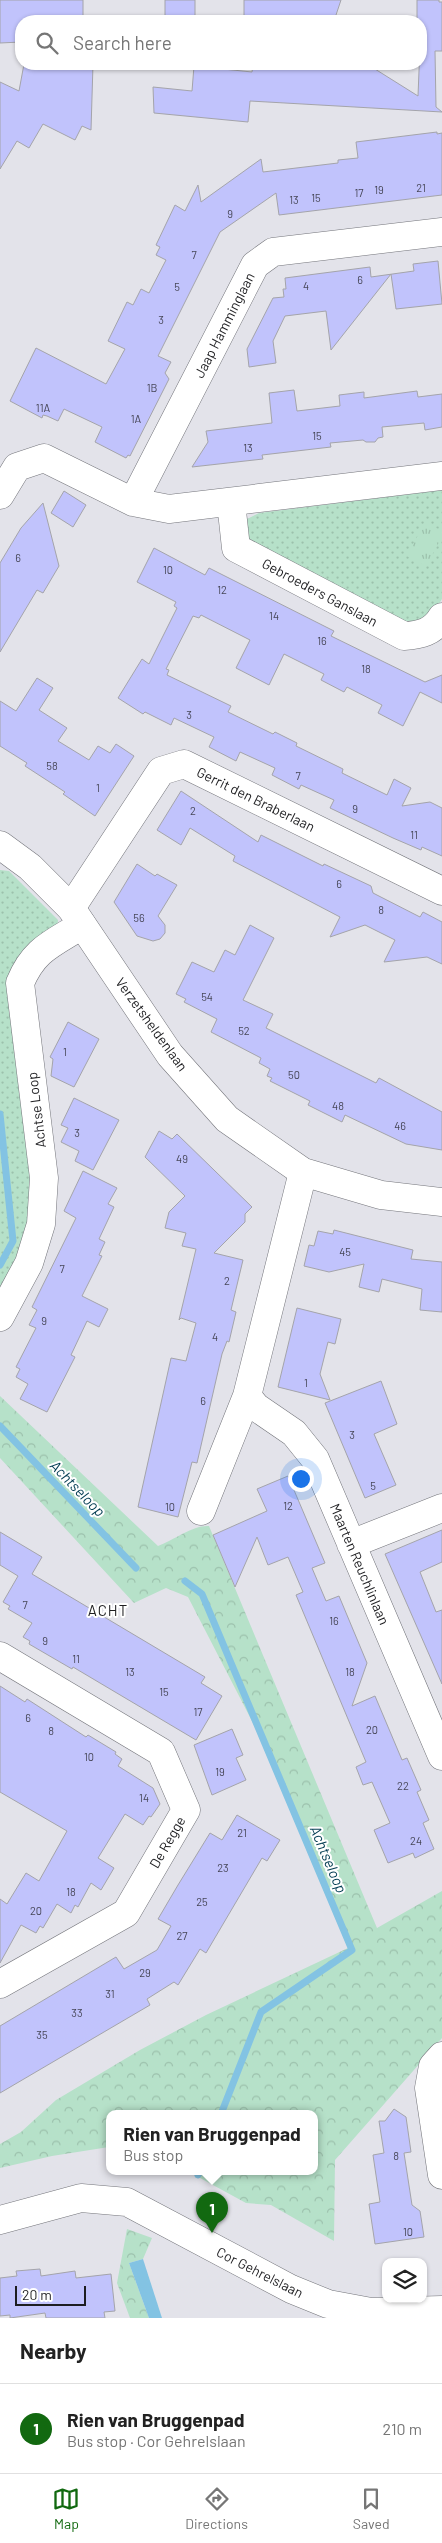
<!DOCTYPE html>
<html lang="en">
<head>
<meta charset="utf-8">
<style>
  body { margin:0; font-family:Barlow,sans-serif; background:#f2f2f2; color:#222 }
  .controls { position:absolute; right:15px; bottom:15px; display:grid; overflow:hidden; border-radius:10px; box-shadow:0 1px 4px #0004 }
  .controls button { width:45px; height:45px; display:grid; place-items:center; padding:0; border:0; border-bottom:1px solid #e0e0e0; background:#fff; color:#222; font:25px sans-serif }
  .scale { position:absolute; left:15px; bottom:12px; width:71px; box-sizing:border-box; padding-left:5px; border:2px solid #1e1e21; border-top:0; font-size:14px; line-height:18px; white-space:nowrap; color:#1e1e21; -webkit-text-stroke:4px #fff; paint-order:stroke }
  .you { position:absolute; left:300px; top:1478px; width:18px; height:18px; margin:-12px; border:4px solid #fff; border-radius:50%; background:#1a73e8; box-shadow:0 0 0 8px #1a73e833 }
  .badge { display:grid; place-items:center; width:32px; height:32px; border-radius:50%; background:#126910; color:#fff; font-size:16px; font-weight:700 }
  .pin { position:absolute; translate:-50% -41px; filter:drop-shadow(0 1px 2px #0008) }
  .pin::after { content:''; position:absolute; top:26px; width:18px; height:15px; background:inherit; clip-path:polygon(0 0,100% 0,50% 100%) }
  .popup { position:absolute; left:106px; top:2110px; width:212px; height:65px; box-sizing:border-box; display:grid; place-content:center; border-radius:10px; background:#fff; filter:drop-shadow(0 1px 4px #0005); font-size:16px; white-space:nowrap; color:#767676 }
  .popup b { font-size:19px; color:#222 }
  .popup::after { content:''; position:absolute; left:50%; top:100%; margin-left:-10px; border:10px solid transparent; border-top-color:#fff }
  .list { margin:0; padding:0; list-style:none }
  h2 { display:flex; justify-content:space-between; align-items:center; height:65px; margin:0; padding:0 20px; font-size:21px }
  h2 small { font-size:16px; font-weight:400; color:#767676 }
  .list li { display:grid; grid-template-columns:32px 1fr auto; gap:15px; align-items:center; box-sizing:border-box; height:90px; padding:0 20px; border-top:1px solid #e0e0e0 }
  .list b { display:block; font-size:19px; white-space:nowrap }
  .list p { margin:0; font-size:16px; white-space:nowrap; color:#767676 }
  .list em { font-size:16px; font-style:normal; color:#767676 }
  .icon { flex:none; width:28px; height:28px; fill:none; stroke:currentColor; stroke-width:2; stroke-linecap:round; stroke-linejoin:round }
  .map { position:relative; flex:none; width:442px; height:2318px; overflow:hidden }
  .search { position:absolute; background:#fff; box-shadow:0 1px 4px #0004; left:15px; right:15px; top:15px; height:55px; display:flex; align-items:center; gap:12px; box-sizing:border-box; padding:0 18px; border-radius:20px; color:#767676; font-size:19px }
  .sheet { height:155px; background:#fff }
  nav { display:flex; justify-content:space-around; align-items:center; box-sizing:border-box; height:70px; border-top:1px solid #e0e0e0; background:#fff; font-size:14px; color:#767676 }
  nav a { display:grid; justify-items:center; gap:2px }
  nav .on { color:#126910 }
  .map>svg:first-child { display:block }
</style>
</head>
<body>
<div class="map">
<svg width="442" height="2318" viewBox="0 0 442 2318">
  <defs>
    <pattern id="grass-dots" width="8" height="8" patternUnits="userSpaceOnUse" patternTransform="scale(1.25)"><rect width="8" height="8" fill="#b6e1c9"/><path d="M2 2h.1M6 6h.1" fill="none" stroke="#9cc1ac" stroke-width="1.8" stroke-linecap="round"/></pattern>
    <pattern id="forest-crowns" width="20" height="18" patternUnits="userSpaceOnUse" patternTransform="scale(1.25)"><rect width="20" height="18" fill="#b6e1c9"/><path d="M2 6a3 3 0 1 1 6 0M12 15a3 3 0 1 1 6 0" fill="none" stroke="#9cc1ac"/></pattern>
    <pattern id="park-tufts" width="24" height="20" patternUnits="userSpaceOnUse" patternTransform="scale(1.25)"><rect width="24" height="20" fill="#b6e1c9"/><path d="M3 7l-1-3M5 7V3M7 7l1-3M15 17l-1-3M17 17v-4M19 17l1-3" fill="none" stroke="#9cc1ac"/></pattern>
  </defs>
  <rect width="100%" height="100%" fill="#e3e3ea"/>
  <!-- grass -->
  <path fill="url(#grass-dots)" d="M442,490V599C430,619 420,623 397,624L245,544V520L259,513Z
    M0,870L9,871L58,920L57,932L23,958L36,1180L32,1225L0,1301Z"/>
  <!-- forest -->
  <path fill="url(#forest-crowns)" d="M0,1396L158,1546C174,1540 193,1525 209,1526L377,1928L442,1891V2038L335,2160L334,2241L271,2205L246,2203L189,2172H314V2114H110L109,2147L52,2156L0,2168V2144L21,2132L56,2100L140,2050L206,2015L348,1948L254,1725L188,1597L166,1588L134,1603L0,1458Z
    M127,2229L152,2238L143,2259L129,2263L149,2318H130L117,2283Z"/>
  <!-- park -->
  <path fill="url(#park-tufts)" d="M425,522L442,531V537L426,566L407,556Z"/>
  <!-- water -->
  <path fill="#83c3e3" d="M143,2259L162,2318H149L129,2263Z"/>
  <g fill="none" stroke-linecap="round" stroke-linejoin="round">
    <!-- stream -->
    <path stroke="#83c3e3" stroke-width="7" d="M0,1114L13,1241L0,1265
      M0,1426L136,1568
      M185,1581L202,1594L352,1950L261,2012L221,2114
      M198,2175L199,2172"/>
  </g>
  <!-- building -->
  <path fill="#c1c3fc" stroke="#a4a4aa" d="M0,0H83V21H21V42L0,43Z
    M165,0H195V21H165Z
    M244,0H341L334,21H244Z
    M417,0H439V2H442V51H435L436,107L442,112L250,101L248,122L154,113L153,87L192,91L194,66L252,72L253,64H367L418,96L421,21H417Z
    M24,64H93L91,130L82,126L75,140L43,124L29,148L17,141L0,169V82L19,91Z
    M437,132V134L442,133V195L279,215L276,193L220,232L158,356L171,362L165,373L169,379L130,456L128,455L126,458L95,442L102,427L64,409L58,421L47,416L43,415L42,418L10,401L36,348L106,384L125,349L108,341L127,302L133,305L141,289L149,293L166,260L156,255L160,247L156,245L175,205L185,211L198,185L201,202L261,159L263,172L338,163V160L358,158L356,142Z
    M438,261L442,304L396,309L391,274L331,350L326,311L285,316L273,341L276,363L249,367L247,349L273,298L284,297L283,289H286L285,278L370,267L371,277L414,271L413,264Z
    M294,390L297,411L340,406L339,395L364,392V398L417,391L418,397L442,394V427L425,430L424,423L382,427L383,437L378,438L375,442H366L363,440L330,443L331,447L262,455L263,459L192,467L208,442L206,431L272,423L269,393Z
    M64,491L86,505L73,527L51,513Z
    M43,503L59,566L43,593L37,590L0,652V563L21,528Z
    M154,548L205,575L209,568L334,631L331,636L425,682L442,675V703L420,692L403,726L378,713L382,705L347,687L344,692L321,680L324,674L284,654L269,685L236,668L250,640L201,615L199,618L193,616L166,669L169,670L167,675L231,706L228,712L273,734L275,732L297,743L296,746L343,769L342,773L387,795L394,779L411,788L402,806L430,802L442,808V856L422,847L421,850L393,838L330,808L334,800L301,785L299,789L272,775L275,768L240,752L236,761L209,747L214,737L174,718L171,725L145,712L143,714L118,698L142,659L149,664L177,608L174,606L176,602L137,582Z
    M37,678L53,688L39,710L67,728L58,741L89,760L98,746L110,753L116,744L134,756L95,816L63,794L65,792L25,766L27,763L0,746V701L16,711Z
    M181,791L258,842L261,835L323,866L324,864L371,886L373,893L420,917L423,912L442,922V964L427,957L384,962L395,940L365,925L330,937L340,917L233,861L235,856L190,828L181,845L157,830Z
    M137,864L155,876L157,874L177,885L158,916L165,925V933L160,939L153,941L137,936L114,902Z
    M250,925L274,938L243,1000L273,1014L266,1028L376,1083L379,1078L442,1112V1150L406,1144L345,1115L342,1122L308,1105L310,1101L270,1081L272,1078L267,1076L270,1069L259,1063L261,1058L211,1032L217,1019L184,1002L186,999L176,994L192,962L214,972L225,950L235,955Z
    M68,1022L99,1039L74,1087L51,1076L53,1059L50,1057Z
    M74,1098L119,1120L93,1170L75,1161L79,1151L61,1142L68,1128L61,1125Z
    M159,1131L172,1139L177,1134L252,1207L245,1214V1222L214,1253L243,1260L231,1310L236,1312L229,1342L227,1341L222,1354L197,1463L192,1462L178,1517L138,1507L171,1358L186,1361L196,1323L181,1318L179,1320L196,1249L182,1246L186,1233L165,1228L169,1212L185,1196L145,1157Z
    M83,1171L117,1188L108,1204L114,1207L99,1239L105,1242L99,1255L102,1256L82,1296L108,1309L99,1327L87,1321L71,1355L75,1357L47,1412L20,1399L28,1384L16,1377L20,1369L16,1367L36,1328L29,1325L37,1310L32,1307L76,1218L64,1211Z
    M334,1230L413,1250L411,1259L442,1262V1312L420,1310L422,1289L382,1279L379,1292L359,1287L364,1264L329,1272L304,1266L309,1245L314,1246L318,1231L333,1234Z
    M297,1308L341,1319L335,1344L328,1342L320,1374L330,1400L278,1387Z
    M381,1381L397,1424L374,1434L396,1485L365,1498L325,1403Z
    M288,1476L325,1563L312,1568L326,1601L339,1596L367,1663L352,1706L375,1696L402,1760L407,1758L421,1790L417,1792L429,1820L423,1823L434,1849L415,1858L413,1853L388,1863L374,1830L390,1823L372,1782L363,1785L356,1767L366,1762L296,1595L303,1592L288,1557L268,1565L257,1537L235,1587L213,1535L267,1511L257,1489Z
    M442,1530V1562L420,1572L436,1612L442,1610V1684L385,1554Z
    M0,1532L42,1557L32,1574L205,1677L201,1683L222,1696L196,1740L73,1667L72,1669L29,1644L30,1641L23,1637L32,1623L8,1609L10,1606L3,1602L18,1576L0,1565Z
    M0,1686L25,1702L27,1699L86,1737L88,1735L116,1752L115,1754L122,1759L118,1766L153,1788L160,1804L151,1817L149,1816L143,1825L125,1814L98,1858L114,1868L101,1890L91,1883L78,1907L75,1905L71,1913L57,1904L43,1928L40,1926L36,1933L21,1925L0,1963V1899L7,1904L26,1873L39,1881L67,1831L0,1792Z
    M232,1729L243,1755L236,1758L246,1780L212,1795L194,1745Z
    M237,1815L280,1840L267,1861L262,1858L206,1953L200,1949L178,1985L174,1982L147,1999L150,2005L0,2093V2026L116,1957L124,1969L157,1950L171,1926L158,1919L178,1885L210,1833L222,1840Z
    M394,2109L406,2117L411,2152L404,2153L412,2205L420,2211L424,2237L375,2244L369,2204L380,2202L373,2155L384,2153L379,2121H385Z
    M40,2269L41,2276L75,2271L76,2278L111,2274L115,2311L104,2312L105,2318H46L45,2313L10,2318V2315L0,2316V2278L17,2276L16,2271Z"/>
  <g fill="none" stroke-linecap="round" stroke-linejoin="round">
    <defs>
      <path id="street" d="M0,495L17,467L44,458L133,502L169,509L442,476
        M133,502L255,265L273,252L442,232
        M231,502L236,548L404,636C421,635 433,632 442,617
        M71,908L161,771L184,764L442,891
        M303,1172L247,1396L256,1407L294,1433L315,1459L442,1756
        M0,1317L29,1263L41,1224L44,1178L20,983C34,949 52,944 82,925
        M201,1511L247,1396
        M351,1544L442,1508
        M0,1656L161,1752L186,1810L126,1913L0,1984
        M442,2056L433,2066L429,2088L442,2175"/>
      <path id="secondary" d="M0,845L30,867L71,908L170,1055L227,1119L303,1172L381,1195L442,1202
        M0,2220L81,2198L127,2202L291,2289L328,2304L371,2312L442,2310"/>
    </defs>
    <!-- street casing -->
    <use href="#street" stroke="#74757b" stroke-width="29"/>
    <!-- secondary casing -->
    <use href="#secondary" stroke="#74757b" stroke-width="29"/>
    <!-- street -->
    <use href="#street" stroke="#fff" stroke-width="28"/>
    <!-- secondary -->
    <use href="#secondary" stroke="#fff" stroke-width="28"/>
  </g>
  <g text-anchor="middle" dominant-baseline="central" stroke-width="4" stroke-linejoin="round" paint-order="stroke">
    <!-- number labels -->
    <g font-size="11" fill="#474758">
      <text x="421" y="187">21</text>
      <text x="379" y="189">19</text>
      <text x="359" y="192">17</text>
      <text x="316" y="197">15</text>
      <text x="294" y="199">13</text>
      <text x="230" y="213">9</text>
      <text x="194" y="254">7</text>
      <text x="360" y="279">6</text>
      <text x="306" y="285">4</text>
      <text x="177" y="286">5</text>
      <text x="161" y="319">3</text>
      <text x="152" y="387">1B</text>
      <text x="43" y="407">11A</text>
      <text x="136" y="418">1A</text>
      <text x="317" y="435">15</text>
      <text x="248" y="447">13</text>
      <text x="18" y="557">6</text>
      <text x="168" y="569">10</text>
      <text x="222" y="589">12</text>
      <text x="274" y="615">14</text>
      <text x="322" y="640">16</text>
      <text x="366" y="668">18</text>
      <text x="189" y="714">3</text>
      <text x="52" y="765">58</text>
      <text x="298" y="775">7</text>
      <text x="98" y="787">1</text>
      <text x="355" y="808">9</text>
      <text x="193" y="810">2</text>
      <text x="414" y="834">11</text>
      <text x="339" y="883">6</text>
      <text x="381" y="909">8</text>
      <text x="139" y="917">56</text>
      <text x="207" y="996">54</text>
      <text x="244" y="1030">52</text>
      <text x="65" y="1051">1</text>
      <text x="294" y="1074">50</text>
      <text x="338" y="1105">48</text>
      <text x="400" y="1125">46</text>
      <text x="77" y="1132">3</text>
      <text x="182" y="1158">49</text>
      <text x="345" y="1251">45</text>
      <text x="62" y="1268">7</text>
      <text x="227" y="1280">2</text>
      <text x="44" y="1320">9</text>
      <text x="215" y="1336">4</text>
      <text x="306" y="1382">1</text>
      <text x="203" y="1400">6</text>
      <text x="352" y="1434">3</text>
      <text x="373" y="1485">5</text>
      <text x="288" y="1505">12</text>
      <text x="170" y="1506">10</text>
      <text x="25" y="1604">7</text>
      <text x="334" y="1620">16</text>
      <text x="45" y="1640">9</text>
      <text x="76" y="1658">11</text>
      <text x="130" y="1671">13</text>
      <text x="350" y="1671">18</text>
      <text x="164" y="1691">15</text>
      <text x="198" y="1711">17</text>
      <text x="28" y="1717">6</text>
      <text x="372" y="1729">20</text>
      <text x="51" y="1730">8</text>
      <text x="89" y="1756">10</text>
      <text x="220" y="1771">19</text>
      <text x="403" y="1785">22</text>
      <text x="144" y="1797">14</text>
      <text x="242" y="1832">21</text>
      <text x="416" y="1840">24</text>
      <text x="223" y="1867">23</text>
      <text x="71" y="1891">18</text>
      <text x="202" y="1901">25</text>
      <text x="36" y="1910">20</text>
      <text x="182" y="1935">27</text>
      <text x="145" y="1972">29</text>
      <text x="110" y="1993">31</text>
      <text x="77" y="2012">33</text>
      <text x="42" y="2034">35</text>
      <text x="396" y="2155">8</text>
      <text x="408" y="2231">10</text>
    </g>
    <!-- street labels -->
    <g font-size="14" fill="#1e1e21" stroke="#fff">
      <text transform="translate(224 325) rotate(-63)">Jaap Hamminglaan</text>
      <text transform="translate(320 592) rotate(28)">Gebroeders Ganslaan</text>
      <text transform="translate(256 799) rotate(26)">Gerrit den Braberlaan</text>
      <text transform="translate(152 1024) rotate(54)">Verzetsheldenlaan</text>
      <text transform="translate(36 1110) rotate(-97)">Achtse Loop</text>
      <text transform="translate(360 1564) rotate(67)">Maarten Reuchlinlaan</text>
      <text transform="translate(167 1842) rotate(-60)">De Regge</text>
      <text transform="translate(260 2272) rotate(27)">Cor Gehrelslaan</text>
    </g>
    <!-- water labels -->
    <g font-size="15" font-style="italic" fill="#023c52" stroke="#fff">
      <text transform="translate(78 1488) rotate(46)">Achtseloop</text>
      <text transform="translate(329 1859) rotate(67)">Achtseloop</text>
    </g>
    <!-- neighbourhood labels -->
    <g font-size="15" letter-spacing="1" fill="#1e1e21" stroke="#fff">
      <text x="108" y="1610">ACHT</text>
    </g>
  </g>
</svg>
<div class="controls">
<button><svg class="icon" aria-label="layers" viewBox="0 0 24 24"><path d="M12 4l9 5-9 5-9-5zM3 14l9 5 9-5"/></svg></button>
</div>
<div class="scale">20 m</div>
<div class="you"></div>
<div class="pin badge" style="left:212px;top:2233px">1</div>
<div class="popup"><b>Rien van Bruggenpad</b>Bus stop</div>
<div class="search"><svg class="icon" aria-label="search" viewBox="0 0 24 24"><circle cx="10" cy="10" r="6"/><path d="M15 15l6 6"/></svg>Search here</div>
</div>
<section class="sheet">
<h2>Nearby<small></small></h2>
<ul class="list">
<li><span class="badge">1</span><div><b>Rien van Bruggenpad</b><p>Bus stop · Cor Gehrelslaan</p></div><em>210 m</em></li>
</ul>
</section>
<nav>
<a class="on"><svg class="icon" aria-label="map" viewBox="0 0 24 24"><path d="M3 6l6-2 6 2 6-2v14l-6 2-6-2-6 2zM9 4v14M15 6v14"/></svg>Map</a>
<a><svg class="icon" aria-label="directions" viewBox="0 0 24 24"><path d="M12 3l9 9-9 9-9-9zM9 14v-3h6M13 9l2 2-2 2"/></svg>Directions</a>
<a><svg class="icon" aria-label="saved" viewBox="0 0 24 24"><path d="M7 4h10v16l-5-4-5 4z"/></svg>Saved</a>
</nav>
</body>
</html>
